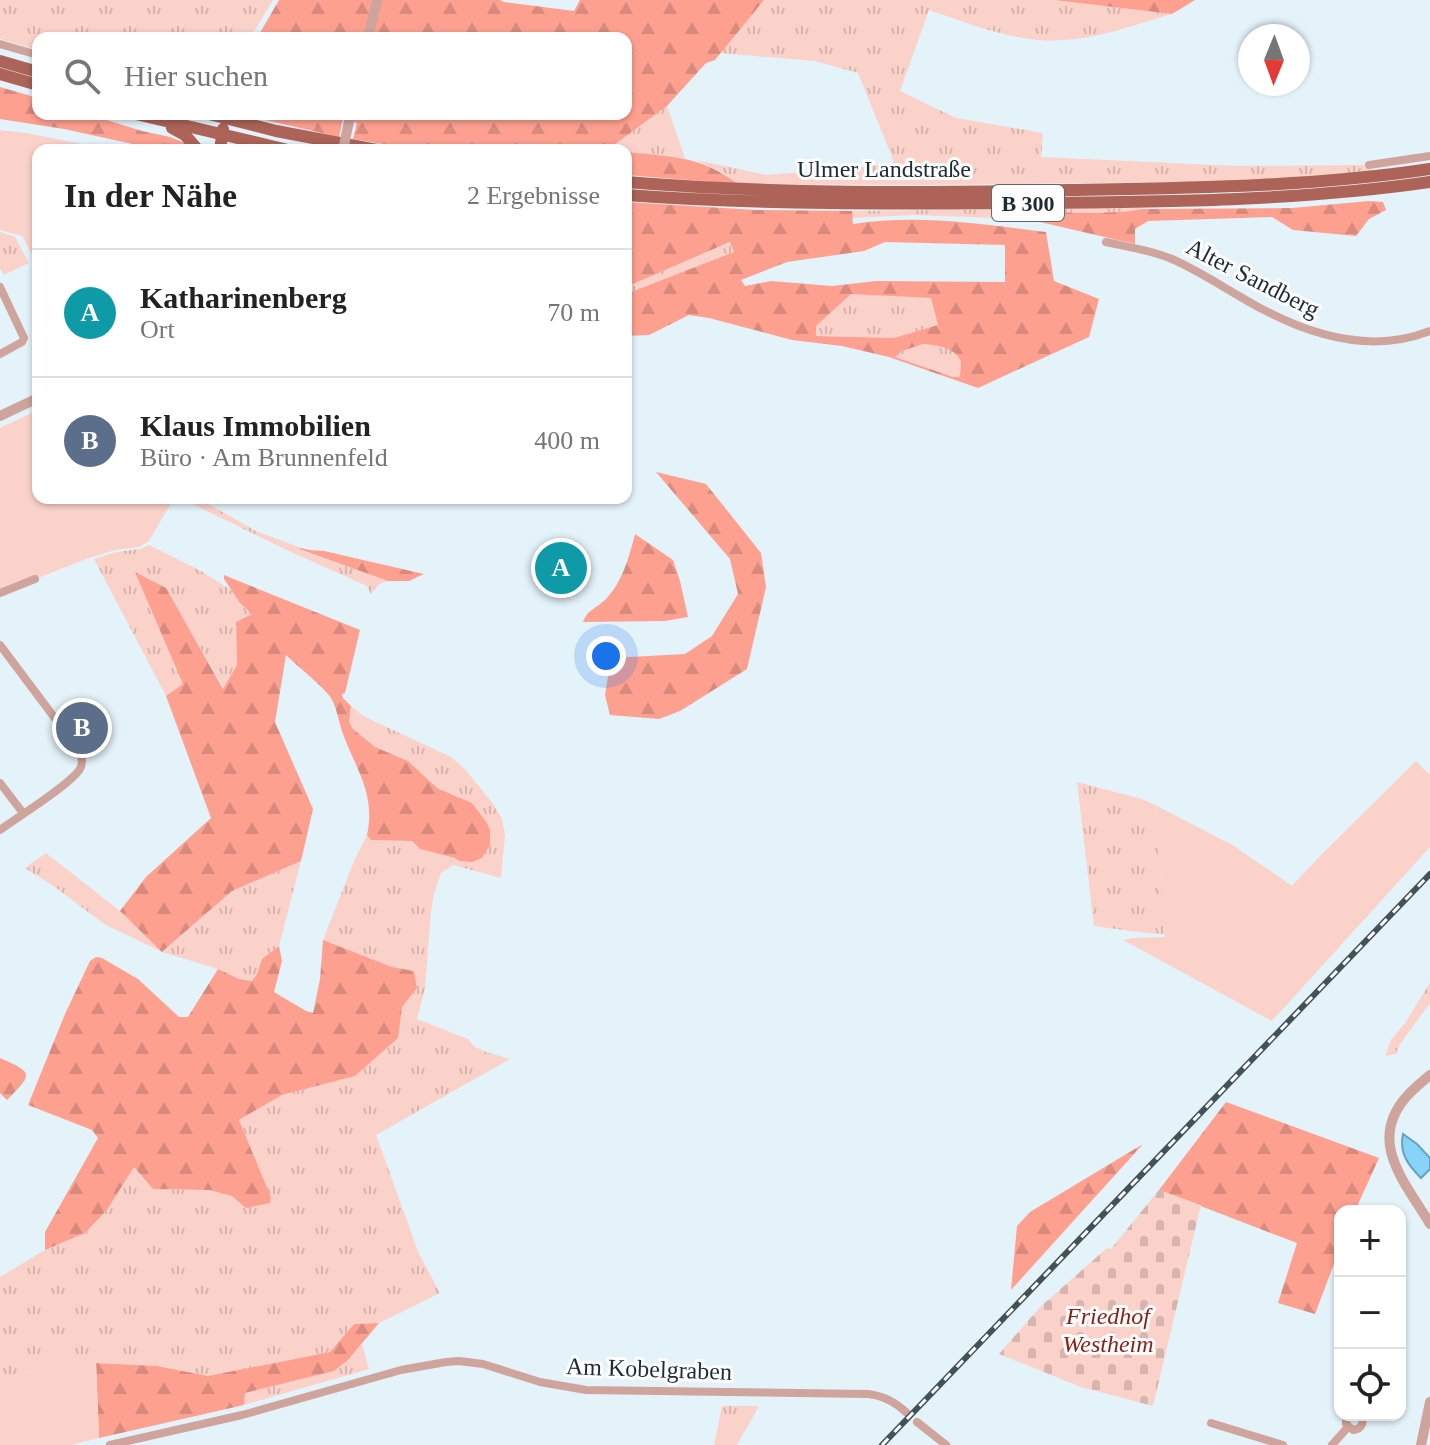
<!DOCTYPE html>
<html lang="de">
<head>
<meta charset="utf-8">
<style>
  body { margin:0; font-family:"Times New Roman",serif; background:#f6f6f6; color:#222 }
  .controls { position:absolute; right:24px; bottom:24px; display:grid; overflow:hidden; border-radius:16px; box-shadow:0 2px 6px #0004 }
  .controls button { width:72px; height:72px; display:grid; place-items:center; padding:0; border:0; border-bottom:2px solid #e0e0e0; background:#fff; color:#222; font:40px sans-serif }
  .compass { position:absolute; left:1238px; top:24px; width:72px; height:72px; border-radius:50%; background:#fff; box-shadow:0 2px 6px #0004; rotate:181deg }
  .you { position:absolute; left:606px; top:656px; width:28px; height:28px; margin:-20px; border:6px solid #fff; border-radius:50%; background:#1a73e8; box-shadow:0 0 0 12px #1a73e833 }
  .badge { display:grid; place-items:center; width:52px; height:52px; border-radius:50%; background:#c93c2c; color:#fff; font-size:26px; font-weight:700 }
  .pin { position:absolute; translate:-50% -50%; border:4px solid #fff; box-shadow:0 2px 8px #0006 }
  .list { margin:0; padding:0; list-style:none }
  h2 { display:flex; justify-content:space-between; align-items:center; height:104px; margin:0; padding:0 32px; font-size:34px }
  h2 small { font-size:26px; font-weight:400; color:#767676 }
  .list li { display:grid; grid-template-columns:52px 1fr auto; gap:24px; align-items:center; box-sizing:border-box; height:128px; padding:0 32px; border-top:2px solid #e0e0e0 }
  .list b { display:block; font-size:30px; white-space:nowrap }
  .list p { margin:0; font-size:26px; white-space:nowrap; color:#767676 }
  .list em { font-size:26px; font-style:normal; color:#767676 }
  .icon { flex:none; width:44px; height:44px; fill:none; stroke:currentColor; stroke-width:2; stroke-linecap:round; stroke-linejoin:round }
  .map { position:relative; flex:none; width:1430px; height:1445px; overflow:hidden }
  .search { position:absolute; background:#fff; box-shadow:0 2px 6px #0004; left:32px; top:32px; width:600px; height:88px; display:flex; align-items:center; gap:20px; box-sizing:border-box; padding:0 28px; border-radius:16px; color:#767676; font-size:30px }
  .panel { position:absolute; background:#fff; box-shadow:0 2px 6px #0004; left:32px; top:144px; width:600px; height:360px; border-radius:16px }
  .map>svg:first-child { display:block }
</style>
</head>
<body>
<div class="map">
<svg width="1430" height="1445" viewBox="0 0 1430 1445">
  <defs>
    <pattern id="grass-tufts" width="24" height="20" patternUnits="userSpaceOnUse" patternTransform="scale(2)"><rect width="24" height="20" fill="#fbd2ca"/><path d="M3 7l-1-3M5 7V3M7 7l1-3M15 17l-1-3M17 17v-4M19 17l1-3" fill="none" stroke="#d7b4ae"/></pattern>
    <pattern id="forest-firs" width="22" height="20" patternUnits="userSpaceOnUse" patternTransform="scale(2)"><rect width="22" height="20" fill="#fea090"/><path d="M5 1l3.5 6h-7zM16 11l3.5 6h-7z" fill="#d98a7d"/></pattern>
    <pattern id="cemetery-stones" width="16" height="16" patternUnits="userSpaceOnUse" patternTransform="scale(2)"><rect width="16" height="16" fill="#fbd2ca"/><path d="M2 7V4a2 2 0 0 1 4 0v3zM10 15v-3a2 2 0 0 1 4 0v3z" fill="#d7b4ae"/></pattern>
  </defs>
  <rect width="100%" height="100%" fill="#e4f2fa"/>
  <!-- grass -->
  <path fill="url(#grass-tufts)" d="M0,0H273L250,38H38V50L0,39Z
    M764,0H1054L1172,14C1127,27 1079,46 1031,39C996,35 962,21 929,10L900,91L956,118L1043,133L1041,157L1237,166L1369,165L1371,172L1294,179L1190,182L921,185L738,184L724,173L696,160L766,175L859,168L894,162L858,73L815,61L720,53Z
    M667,106L685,158L626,152V150H606Z
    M1141,208L1142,209C1101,217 1060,208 1020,215L1027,219L913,215L852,218V211Z
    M0,232L15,237L29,263L4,275L0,269Z
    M731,242L734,253L626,294V287Z
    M851,293L932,298L938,326L894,338L816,336V326Z
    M923,344C935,345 957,347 961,362C962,367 960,372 960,377H953L894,357L902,351Z
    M180,498H198L256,531L301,548L300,550L388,581L379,584L371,594L367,586L289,551Z
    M149,545L201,571L231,590L240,603L253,614L236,622L237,665L224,689L166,589L136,573L184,685L166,696L94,559L116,552L140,549Z
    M351,706L363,716L451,757L465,769L493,804L502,819L505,835L501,878L453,865L441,873L434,893L431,912L425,988L417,1019L468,1039L475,1047L486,1052L510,1059L376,1135L419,1254L440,1293L379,1323L354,1324L330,1352L208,1376L157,1366L96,1363L63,1364L17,1375L0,1381V1277L45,1250L85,1233L107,1210L134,1167L153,1189L210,1190L270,1203L271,1197L239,1120L282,1095L355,1076L397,1038L402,1007L417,988L414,971L392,967L323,940L354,861L367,835L371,840L412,841L420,849L455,858L460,797L437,788L408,761L375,747L353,729L349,722Z
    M1077,782L1142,799L1155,805L1165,934L1146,933L1094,926Z
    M46,853L120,911L163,952L232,891L301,861L279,946L262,959L257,974L252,981L239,979L218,969L162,952L104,924L52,885L25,868Z
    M1430,983V1003L1400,1044L1396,1054L1385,1056L1391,1040L1405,1023Z
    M362,1344L369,1369L244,1405L245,1393L334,1371L348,1360Z
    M722,1406H759L737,1445H714Z"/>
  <!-- forest -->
  <path fill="url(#forest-firs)" fill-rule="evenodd" d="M279,0H500L504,2L574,11L580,0H764L715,60L706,63L667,106L607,150H418L353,139L357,123L343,119L339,137L240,114H626V38H257Z
    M1054,0H1195L1172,14Z
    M0,87L38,98V114H87L142,131L170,137L185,143L186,150H160L64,129L0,119Z
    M626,152C671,157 700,155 738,184L626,175Z
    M1369,201L1383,202L1386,210L1369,219L1356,236L1293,230L1272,217L1148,221L1135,229V244L1027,219L1018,214C1059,209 1101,217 1142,209L1292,208Z
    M626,202L756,210L852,211L853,224C917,214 982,224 1046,232L1054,281L1099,299L1089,337L978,388L889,357L842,346L792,340L709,318L689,315L649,335L626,336V294L734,252L730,242L626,287ZM885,242L1005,245V282L876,281L832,286L771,281L745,286L741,280L787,262L864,251ZM851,294L931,298L938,325L894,338L816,336V326ZM923,344C935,345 956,347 961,362C961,363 960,376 960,377H953L895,357L902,351Z
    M656,472L706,484L761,553L766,587L747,669L680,711L659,719L610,715L605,695L611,658L685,654L712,636L738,594L730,559Z
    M635,534L673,560L680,581L688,617L665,621L583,622C587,610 597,608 606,599C623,581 629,557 635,534Z
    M301,548L310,550L324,551L424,574L409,581H388L299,549Z
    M135,572L166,588L223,689L237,665L236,622L252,614L240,603L224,579V575L360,630L345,693L342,694L343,698L351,706L349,722L353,729L375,747L408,761L437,788L472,803L487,823L490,830V845L482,858L472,862L459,861L455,858L420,849L412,841L371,840L367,835C376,795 356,769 343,734C339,723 337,708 331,698C324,687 296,665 286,655L275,722L313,809L301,861L232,891L162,952L120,911L146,877L211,818L166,696L183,684Z
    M323,940L392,967L414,971L417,988L402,1007L398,1038L355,1076L282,1095L239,1120L271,1197L270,1203L246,1208L232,1196L210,1190L153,1189L134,1167L107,1210L85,1233L45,1250V1232L98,1138L92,1130L28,1105L65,1014L90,961L96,957L102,958L138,979L179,1017H188L218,969L239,979L252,981L257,974L262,959L279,946L282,961L274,992L306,1011L313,1013L320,979Z
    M0,1058C35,1073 32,1074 7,1100L0,1093Z
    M1226,1102L1379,1158L1355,1211H1340V1248L1315,1314L1278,1303L1297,1243L1159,1190Z
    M1143,1144L1011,1290L1017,1226L1030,1212Z
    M379,1323L348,1360L334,1371L245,1393L244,1405L99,1438L96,1363L157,1366L208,1376L330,1352L354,1324Z"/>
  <!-- cemetery -->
  <path fill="url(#cemetery-stones)" d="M1159,1190L1201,1205L1153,1406L1081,1387L999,1354L1039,1308L1107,1248L1111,1249Z"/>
  <!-- garden -->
  <path fill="#fbd2ca" d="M0,130L26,133L112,150H38V265L22,236L0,230Z
    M38,410V498H174L149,541L139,547L115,550L86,559L0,593V428Z
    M1416,761L1430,775V847L1272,1021L1123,940L1133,938L1165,937L1155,805L1234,846L1292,886L1323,853Z
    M63,1363H96L99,1438L71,1445H0V1381L17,1375Z"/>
  <!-- water -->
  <path fill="#88d3fa" stroke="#68a1be" stroke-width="2" d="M1403,1134L1417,1144L1430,1158V1169L1421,1178C1408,1165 1399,1153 1403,1134Z"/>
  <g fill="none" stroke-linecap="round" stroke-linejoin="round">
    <!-- minor -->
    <path stroke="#cfa49c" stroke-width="8" d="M0,44L38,55
      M1369,165L1430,156
      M1106,242C1128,247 1151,250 1172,259C1204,273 1233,294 1264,310C1315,337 1374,353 1430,331
      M0,287L24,338L22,342L0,354
      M0,593L35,579
      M0,645L78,749C82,755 83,760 81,767C75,782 16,818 0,830
      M0,783L23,813
      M1349,1415L1346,1419V1424L1353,1430C1362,1429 1365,1422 1360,1415
      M917,1422L946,1445
      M1211,1423L1283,1445
      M110,1445L242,1415L401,1370L446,1362L459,1361L483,1364L540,1382L586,1390L868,1394C884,1396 895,1402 907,1413
      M1332,1445L1348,1427"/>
    <!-- tertiary -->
    <path stroke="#cfa49c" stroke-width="10" d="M368,38L377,0
      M0,416L38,398
      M1430,1075C1422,1082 1414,1088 1407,1096C1366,1142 1406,1183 1430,1224
      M1421,1445L1430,1402"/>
    <!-- primary -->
    <path stroke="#ad6357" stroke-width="12" d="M0,61L38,72
      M0,74L38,85
      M136,114L288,150
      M209,114L276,131L377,150
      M172,128L185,135L198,150
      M220,150L223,129
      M626,182C773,194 921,193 1068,190C1189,188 1310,187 1430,169
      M626,195C761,205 896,204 1031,203C1165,202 1298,201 1430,182"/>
    <defs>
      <path id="rail" d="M882,1445L1430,874"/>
    </defs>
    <!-- rail casing -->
    <use href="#rail" stroke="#435159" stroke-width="6"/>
    <!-- rail -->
    <use href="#rail" stroke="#fdfdfd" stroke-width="3" stroke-dasharray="9" stroke-linecap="butt"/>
    <!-- tertiary-bridge -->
    <path stroke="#cfa49c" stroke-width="10" d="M343,150L349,121"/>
  </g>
  <g text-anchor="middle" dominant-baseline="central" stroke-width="6" stroke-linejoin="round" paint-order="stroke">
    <!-- shield labels -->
    <rect fill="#fdfdfd" stroke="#606b70" stroke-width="2" x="992" y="185" width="72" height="36" rx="6"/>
    <g font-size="22" font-weight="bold" fill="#1d2c33">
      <text x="1028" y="203">B 300</text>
    </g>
    <!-- street labels -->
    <g font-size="24" fill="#1d2c33" stroke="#fdfdfd">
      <text x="884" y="169">Ulmer Landstraße</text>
      <text transform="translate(1253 278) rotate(27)">Alter Sandberg</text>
      <text transform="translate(649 1369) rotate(2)">Am Kobelgraben</text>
    </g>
    <!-- park labels -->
    <g font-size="24" font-style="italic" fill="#8d2015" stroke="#fdfdfd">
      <text x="1108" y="1316">Friedhof<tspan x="1108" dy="28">Westheim</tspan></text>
    </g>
  </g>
</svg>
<div class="controls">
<button>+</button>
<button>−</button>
<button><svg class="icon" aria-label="locate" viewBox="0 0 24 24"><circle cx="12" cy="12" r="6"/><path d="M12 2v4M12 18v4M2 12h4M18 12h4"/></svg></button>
</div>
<svg class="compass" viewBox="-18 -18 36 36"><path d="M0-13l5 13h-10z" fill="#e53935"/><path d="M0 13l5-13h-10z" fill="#767676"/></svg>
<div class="you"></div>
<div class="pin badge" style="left:561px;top:568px;background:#0f9aa8">A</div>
<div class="pin badge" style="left:82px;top:728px;background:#5c6f8a">B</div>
<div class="search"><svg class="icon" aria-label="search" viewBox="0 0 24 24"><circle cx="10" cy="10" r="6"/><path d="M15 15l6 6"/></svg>Hier suchen</div>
<section class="panel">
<h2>In der Nähe<small>2 Ergebnisse</small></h2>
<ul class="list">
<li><span class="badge" style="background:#0f9aa8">A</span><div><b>Katharinenberg</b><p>Ort</p></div><em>70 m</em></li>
<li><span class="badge" style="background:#5c6f8a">B</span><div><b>Klaus Immobilien</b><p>Büro · Am Brunnenfeld</p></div><em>400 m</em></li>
</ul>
</section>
</div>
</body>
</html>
